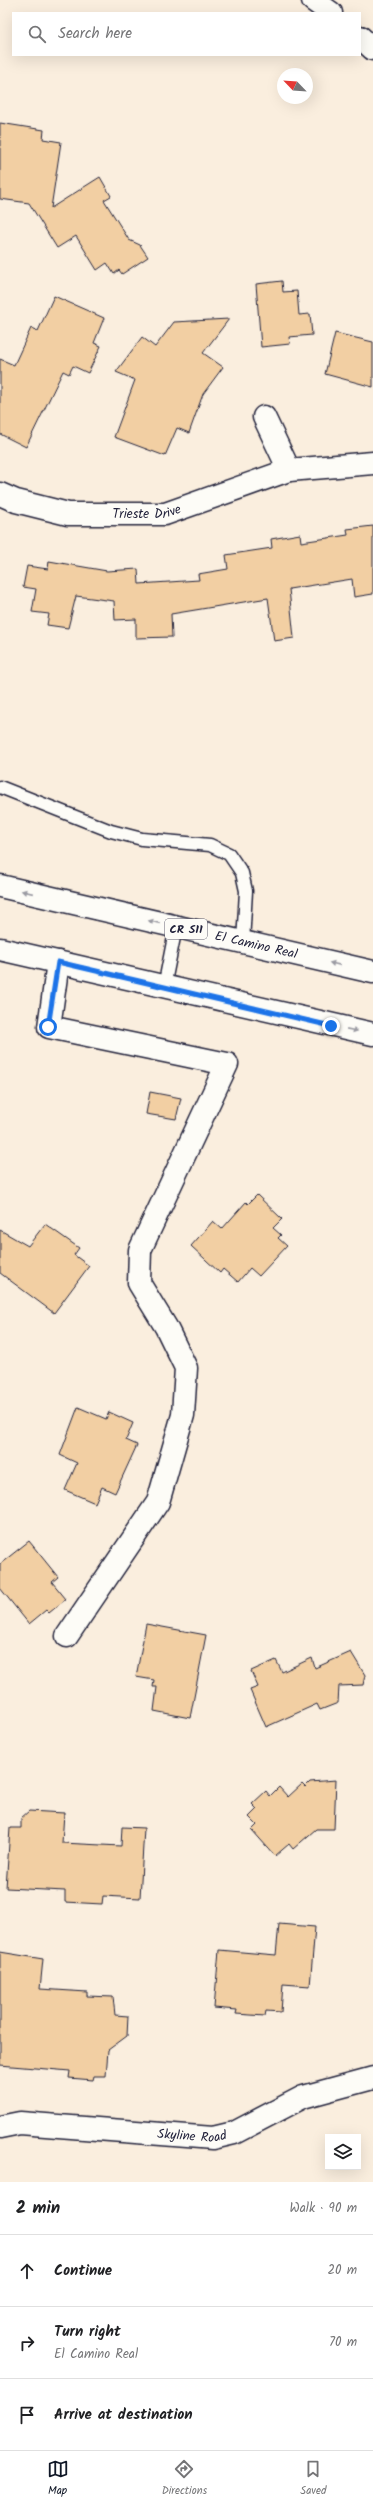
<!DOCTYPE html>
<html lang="en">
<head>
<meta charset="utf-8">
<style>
  body { margin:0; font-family:Kalam,sans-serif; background:#f2f2f2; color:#202124 }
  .controls { position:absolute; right:12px; bottom:12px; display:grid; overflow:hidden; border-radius:0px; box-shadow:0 4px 16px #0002 }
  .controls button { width:36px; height:36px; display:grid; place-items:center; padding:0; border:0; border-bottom:1px solid #e0e0e0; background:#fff; color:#202124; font:20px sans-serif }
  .compass { position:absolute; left:277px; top:68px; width:36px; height:36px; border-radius:50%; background:#fff; box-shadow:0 4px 16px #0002; rotate:295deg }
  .stop { position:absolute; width:12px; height:12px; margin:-9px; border:3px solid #1a73e8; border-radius:50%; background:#fff }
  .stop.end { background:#1a73e8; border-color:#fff; box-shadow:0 1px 4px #0008 }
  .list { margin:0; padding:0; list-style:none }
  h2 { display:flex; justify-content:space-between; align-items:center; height:52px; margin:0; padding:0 16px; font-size:17px }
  h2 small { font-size:13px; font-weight:400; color:#757577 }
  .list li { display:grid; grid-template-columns:26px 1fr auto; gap:12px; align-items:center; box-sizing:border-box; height:72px; padding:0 16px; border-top:1px solid #e0e0e0 }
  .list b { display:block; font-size:15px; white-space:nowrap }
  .list p { margin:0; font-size:13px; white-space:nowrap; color:#757577 }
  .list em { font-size:13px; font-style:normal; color:#757577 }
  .icon { flex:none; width:22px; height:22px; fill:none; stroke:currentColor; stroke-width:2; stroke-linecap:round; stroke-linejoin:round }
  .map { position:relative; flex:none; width:373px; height:2182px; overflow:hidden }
  .search { position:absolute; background:#fff; box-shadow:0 4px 16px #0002; left:12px; right:12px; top:12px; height:44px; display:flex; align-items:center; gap:10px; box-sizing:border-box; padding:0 14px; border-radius:0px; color:#757577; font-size:15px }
  .sheet { height:268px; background:#fff }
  nav { display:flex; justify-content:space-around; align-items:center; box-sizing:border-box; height:56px; border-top:1px solid #e0e0e0; background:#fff; font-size:11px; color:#757577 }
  nav a { display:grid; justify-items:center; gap:2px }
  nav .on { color:#111827 }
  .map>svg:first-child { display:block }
</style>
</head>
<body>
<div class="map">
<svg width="373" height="2182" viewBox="0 0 373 2182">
  <rect width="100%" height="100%" fill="#faeede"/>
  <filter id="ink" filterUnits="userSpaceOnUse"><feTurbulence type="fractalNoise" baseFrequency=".025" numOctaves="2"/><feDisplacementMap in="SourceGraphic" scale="8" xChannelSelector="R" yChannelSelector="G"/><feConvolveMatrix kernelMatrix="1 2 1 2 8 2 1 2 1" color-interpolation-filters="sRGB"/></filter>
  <g filter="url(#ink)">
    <!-- building -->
    <path fill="#f2cfa3" stroke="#22223b" d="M0,123L44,130L43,139L61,142L51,208L100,177L111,196L104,200L129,240L140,245L148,257L122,274L119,270L114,274L107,263L97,270L76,236L57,248L29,203L0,199Z
      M282,281L283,292L297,291L299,315L310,314L312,335L289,337L290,344L261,347L256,284Z
      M54,296L104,318L94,343L101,346L88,373L73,366L69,374L63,371L26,447L0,434V359L14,365L31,328L38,331Z
      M229,319L203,353L223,367L203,394L189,433L177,428L165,456L114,437L135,380L116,372L142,337L155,347L174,322Z
      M335,333L373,342V387L325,374Z
      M373,526V594L354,597L352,579L289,589L294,638L274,641L268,598L171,614L172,637L136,638V619L115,620L114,601L76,596L68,628L47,625L49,614L32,612L36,589L23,587L27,566L48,569L49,561L107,571L138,569L139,584L199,580L198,574L228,569L226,555L272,548L271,539L300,534L301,542L348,535L347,529Z
      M150,1092L181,1098L176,1119L146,1114Z
      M257,1195L282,1219L273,1228L281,1235L278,1238L287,1246L259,1276L250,1268L238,1282L223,1269L220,1273L191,1246L213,1221L222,1229L246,1202L248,1204Z
      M45,1224L79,1248L74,1255L89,1266L54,1313L0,1273V1230L28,1246Z
      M78,1407L106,1419L109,1412L133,1423L126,1440L137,1445L115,1493L102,1487L95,1503L65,1490L77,1463L60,1455Z
      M29,1541L58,1577L52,1582L66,1599L49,1613L46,1610L29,1624L0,1588V1564Z
      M146,1624L206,1635L190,1718L154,1711L157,1687H153L154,1680L136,1677Z
      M351,1652L365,1675L363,1685L339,1686L338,1703L320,1710L317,1704L266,1727L250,1690L258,1687L251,1671L276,1660L282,1672L312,1658L315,1668Z
      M336,1780L334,1829H316L293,1849L289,1844L275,1856L252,1830L257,1825L249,1817L257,1809L252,1804L266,1791L270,1796L279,1787L288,1797L302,1784L305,1787L310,1782Z
      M29,1811L64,1813L62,1843L121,1846L122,1827L144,1828L140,1898L103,1896L102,1904L65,1902V1891L6,1888L10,1828H21V1818Z
      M279,1924L315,1927L310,1986L283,1984L281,2012L266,2011L265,2016L236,2014L237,2010L214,2008L219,1950L276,1955Z
      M0,1952L43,1959L40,1989L87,1992V1996L113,1997L115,2015L128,2016L127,2036L108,2050L106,2076H94L93,2080L69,2078L70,2071L0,2065Z"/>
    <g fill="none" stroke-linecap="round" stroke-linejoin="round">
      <defs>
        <path id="lane" d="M0,787L111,831L142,839L210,845L229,854L242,873L246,891L243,942
          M164,987L176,927"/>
        <g id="street">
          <path d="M313,0L331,13"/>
          <path d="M360,37L373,49"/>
          <path d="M264,417L289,470"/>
          <path id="s1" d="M0,494L16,501L68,514H165L289,470L373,463"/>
          <path d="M58,962L49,1027L227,1064L140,1250L139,1283L166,1327L186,1368L183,1415L158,1502L67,1636"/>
          <path id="s2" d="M0,2127L20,2123L213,2138L234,2133L303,2097L373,2078"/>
        </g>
        <g id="primary">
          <path id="s3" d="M0,886L373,972"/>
          <path d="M0,949L373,1034"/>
        </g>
      </defs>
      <!-- lane casing -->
      <use href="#lane" stroke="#22223b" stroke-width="15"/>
      <!-- street casing -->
      <use href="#street" stroke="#22223b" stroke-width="25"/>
      <!-- primary casing -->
      <use href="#primary" stroke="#22223b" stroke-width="25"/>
      <!-- lane -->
      <use href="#lane" stroke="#fdfcf7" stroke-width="12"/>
      <!-- street -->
      <use href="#street" stroke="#fdfcf7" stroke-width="22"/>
      <!-- primary -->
      <use href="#primary" stroke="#fdfcf7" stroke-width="22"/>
    </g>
    <!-- one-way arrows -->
    <defs><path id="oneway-solid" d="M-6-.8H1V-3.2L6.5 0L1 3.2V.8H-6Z"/></defs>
    <g fill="#9a9aa2">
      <use href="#oneway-solid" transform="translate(27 892) rotate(-167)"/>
      <use href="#oneway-solid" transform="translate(154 922) rotate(-167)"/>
      <use href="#oneway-solid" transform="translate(335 964) rotate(-167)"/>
      <use href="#oneway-solid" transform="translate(352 1030) rotate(11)"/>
    </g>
  </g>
  <g fill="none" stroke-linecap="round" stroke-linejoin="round" filter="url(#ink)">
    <!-- route -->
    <path stroke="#1a73e8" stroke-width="5" d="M48,1027L58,962L331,1026"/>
  </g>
  <g text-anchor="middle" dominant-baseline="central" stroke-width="3" stroke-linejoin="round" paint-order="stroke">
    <!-- shield labels -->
    <rect fill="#fdfcf7" stroke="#646373" stroke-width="1" x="165" y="919" width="42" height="20" rx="3"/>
    <g font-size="12" font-weight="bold" fill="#22223b">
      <text x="186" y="929">CR S11</text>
    </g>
    <!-- street labels -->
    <g font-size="13" fill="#22223b" stroke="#fdfcf7">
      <text stroke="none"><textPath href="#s1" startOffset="150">Trieste Drive</textPath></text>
      <text stroke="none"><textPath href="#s3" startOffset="263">El Camino Real</textPath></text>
      <text stroke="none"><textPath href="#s2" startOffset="193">Skyline Road</textPath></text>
    </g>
  </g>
</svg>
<div class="controls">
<button><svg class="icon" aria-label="layers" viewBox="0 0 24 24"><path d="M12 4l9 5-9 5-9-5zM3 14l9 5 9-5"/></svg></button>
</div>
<svg class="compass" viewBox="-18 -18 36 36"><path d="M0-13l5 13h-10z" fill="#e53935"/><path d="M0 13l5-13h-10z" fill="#757577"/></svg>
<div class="stop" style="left:48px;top:1027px"></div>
<div class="stop end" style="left:331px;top:1026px"></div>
<div class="search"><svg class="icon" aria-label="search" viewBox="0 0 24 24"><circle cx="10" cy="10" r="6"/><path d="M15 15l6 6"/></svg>Search here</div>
</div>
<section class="sheet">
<h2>2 min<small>Walk · 90 m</small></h2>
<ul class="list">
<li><svg class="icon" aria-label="ahead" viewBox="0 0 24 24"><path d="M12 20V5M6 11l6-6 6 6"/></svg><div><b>Continue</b></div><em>20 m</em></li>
<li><svg class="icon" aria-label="right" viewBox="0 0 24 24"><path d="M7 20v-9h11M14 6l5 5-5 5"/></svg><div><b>Turn right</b><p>El Camino Real</p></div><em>70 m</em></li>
<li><svg class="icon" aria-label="arrive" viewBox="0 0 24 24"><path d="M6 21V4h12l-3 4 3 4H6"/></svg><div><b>Arrive at destination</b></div></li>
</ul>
</section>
<nav>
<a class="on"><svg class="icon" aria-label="map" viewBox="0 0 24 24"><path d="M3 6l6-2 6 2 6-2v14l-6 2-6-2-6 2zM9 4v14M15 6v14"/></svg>Map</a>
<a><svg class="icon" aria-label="directions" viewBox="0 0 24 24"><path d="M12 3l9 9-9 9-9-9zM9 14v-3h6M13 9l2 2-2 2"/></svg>Directions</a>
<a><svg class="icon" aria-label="saved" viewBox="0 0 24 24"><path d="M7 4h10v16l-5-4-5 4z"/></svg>Saved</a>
</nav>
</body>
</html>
